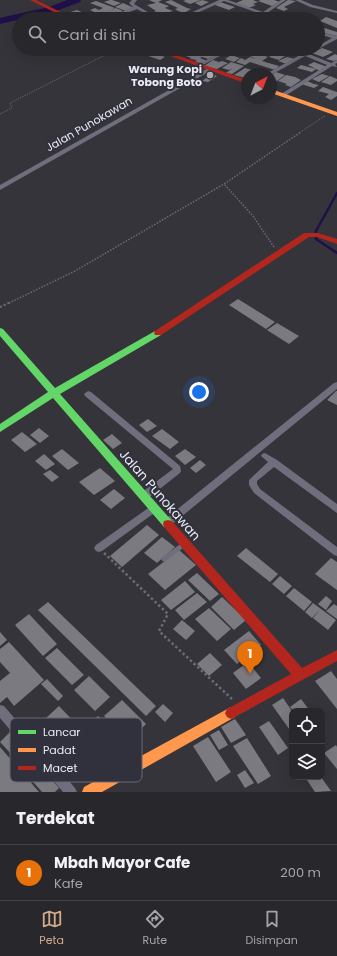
<!DOCTYPE html>
<html lang="id">
<head>
<meta charset="utf-8">
<style>
  body { margin:0; font-family:Poppins,sans-serif; background:#2f2f34; color:#f1f3f6 }
  .controls { position:absolute; right:12px; bottom:12px; display:grid; overflow:hidden; border-radius:8px; box-shadow:0 4px 16px #0002 }
  .controls button { width:36px; height:36px; display:grid; place-items:center; padding:0; border:0; border-bottom:1px solid #434448; background:#27272c; color:#f1f3f6; font:20px sans-serif }
  .compass { position:absolute; left:241px; top:68px; width:36px; height:36px; border-radius:50%; background:#27272c; box-shadow:0 4px 16px #0002; rotate:42deg }
  .you { position:absolute; left:199px; top:392px; width:14px; height:14px; margin:-10px; border:3px solid #fff; border-radius:50%; background:#1a73e8; box-shadow:0 0 0 6px #1a73e833 }
  .badge { display:grid; place-items:center; width:26px; height:26px; border-radius:50%; background:#d6ab8b; color:#fff; font-size:13px; font-weight:700 }
  .pin { position:absolute; translate:-50% -33px; filter:drop-shadow(0 1px 2px #0008) }
  .pin::after { content:''; position:absolute; top:21px; width:14px; height:12px; background:inherit; clip-path:polygon(0 0,100% 0,50% 100%) }
  .list { margin:0; padding:0; list-style:none }
  h2 { display:flex; justify-content:space-between; align-items:center; height:52px; margin:0; padding:0 16px; font-size:17px }
  h2 small { font-size:13px; font-weight:400; color:#a4a5a9 }
  .list li { display:grid; grid-template-columns:26px 1fr auto; gap:12px; align-items:center; box-sizing:border-box; height:56px; padding:0 16px; border-top:1px solid #434448 }
  .list b { display:block; font-size:15px; white-space:nowrap }
  .list p { margin:0; font-size:13px; white-space:nowrap; color:#a4a5a9 }
  .list em { font-size:13px; font-style:normal; color:#a4a5a9 }
  .icon { flex:none; width:22px; height:22px; fill:none; stroke:currentColor; stroke-width:2; stroke-linecap:round; stroke-linejoin:round }
  .map { position:relative; flex:none; width:337px; height:792px; overflow:hidden }
  .search { position:absolute; background:#27272c; box-shadow:0 4px 16px #0002; left:12px; right:12px; top:12px; height:44px; display:flex; align-items:center; gap:10px; box-sizing:border-box; padding:0 14px; border-radius:22px; color:#a4a5a9; font-size:15px }
  .sheet { height:108px; background:#27272c }
  nav { display:flex; justify-content:space-around; align-items:center; box-sizing:border-box; height:56px; border-top:1px solid #434448; background:#27272c; font-size:11px; color:#a4a5a9 }
  nav a { display:grid; justify-items:center; gap:2px }
  nav .on { color:#d6ab8b }
  .map>svg:first-child { display:block }
</style>
</head>
<body>
<div class="map">
<svg width="337" height="792" viewBox="0 0 337 792">
  <rect width="100%" height="100%" fill="#34343a"/>
  <g fill="none" stroke-linecap="round" stroke-linejoin="round">
    <!-- stream -->
    <path stroke="#1f1049" stroke-width="2.5" d="M337,193L316,231V239L337,253"/>
    <!-- river -->
    <path fill="#1f1049" fill-rule="evenodd" d="M67,0H81L80,2L56,11L0,24V18L49,7Z"/>
  </g>
  <!-- building -->
  <path fill="#7a7a80" d="M110,0H112L121,3L114,6L104,2Z
    M149,0H162L158,2L169,6L165,8L173,11L155,16L150,14L156,11L147,5L156,3Z
    M171,0L187,8L191,9L184,13L178,11L175,9L178,8L165,2Z
    M186,0H201L190,4L183,1Z
    M202,0L209,2L201,6L195,3Z
    M243,0H253L258,2L253,4L256,5L249,8L236,3Z
    M261,0H274L280,2L272,6L258,1Z
    M288,0L296,1L284,7L288,9L284,11L276,8Z
    M96,1L115,8L109,11L116,8L123,11L109,17L103,15L109,13L106,12L96,15L91,13L94,12L90,10L95,8L99,10L103,8L90,3Z
    M220,2L235,7L229,10L215,5Z
    M123,3L134,8L126,11L115,7Z
    M77,10L84,13L74,17L67,13Z
    M173,12L182,15L173,16L176,17L172,19H157L165,16L170,17L165,15Z
    M326,17L337,21V28L320,21Z
    M318,26L337,32V36L319,32Z
    M322,48L333,52L323,57L312,53Z
    M117,49H126L138,54L134,56Z
    M169,49H186L195,54L198,53L192,50L200,49L203,50L200,51L207,54L209,52L217,55L208,59L202,57L200,58L207,61L201,64L195,61L197,60L190,59L191,58Z
    M213,49H219L225,52L216,54L208,51Z
    M244,49L255,52L249,56L239,53Z
    M145,50L165,57L160,60L140,53Z
    M256,53L268,57L262,61L266,62H265L279,66L275,70L250,62L245,65L236,62L241,58L245,60L250,57L256,59L250,56Z
    M275,53L285,56L279,60L269,57Z
    M335,54L337,55V60L334,61L326,59Z
    M231,55L240,58L234,62L225,59Z
    M287,57L295,59L287,64L278,61Z
    M213,60L219,62L222,61L228,63L217,69L204,66Z
    M231,62L244,66L232,74L226,73L233,68L229,70L222,68Z
    M314,62L327,67L320,71L308,65Z
    M301,65L316,69L312,72L297,68Z
    M245,68L255,71L254,72L258,74H247V77L245,78L234,75Z
    M276,72L285,75L277,81L271,79V76Z
    M212,74L217,76L208,82L202,81Z
    M322,74L329,76L319,82L312,79Z
    M286,75L295,77L301,80L291,87L285,85L287,84L278,81Z
    M330,76L337,79V81L331,85L321,82Z
    M307,81L314,84L319,85L314,88L301,84Z
    M323,87L334,91L331,94L334,91L337,92V96L331,100L325,97L329,94L318,91Z
    M238,299L275,322L266,329L229,305Z
    M277,323L299,336L289,344L267,330Z
    M336,391H337V405L327,400Z
    M148,419L157,426L147,432L139,425Z
    M39,428L49,436L40,443L30,435Z
    M162,429L170,435L179,442L170,449L152,436Z
    M22,432L37,444L25,452L11,440Z
    M112,434L122,443L113,449L103,440Z
    M62,449L79,463L68,470L52,456Z
    M185,449L196,457L185,465L175,456Z
    M44,454L55,464L46,470L35,461Z
    M200,460L206,465L196,473L190,468Z
    M100,468L115,481L94,495L79,482Z
    M50,470L59,477L52,482L43,474Z
    M114,489L125,498L111,509L100,500Z
    M147,525L159,535L122,567L110,556Z
    M162,537L175,547L157,563L144,553Z
    M246,548L278,574L270,582L237,556Z
    M179,550L196,565L165,590L148,574Z
    M331,558L337,562V590L315,574Z
    M197,573L219,594L210,601L188,580Z
    M280,576L292,586L284,594L272,584Z
    M185,581L195,592L171,610L161,600Z
    M294,588L312,602L304,611L286,596Z
    M197,593L207,602L184,620L175,610Z
    M326,596L332,601L326,610L318,604Z
    M222,597L246,620L234,630L211,607Z
    M48,602L156,706L146,716L38,610Z
    M313,603L321,609L312,618L305,612Z
    M334,604L337,606V619L326,611Z
    M209,608L231,629L217,641L195,619Z
    M321,609L336,620L328,630L313,618Z
    M29,614L57,644L43,656L15,625Z
    M182,620L195,631L186,640L173,629Z
    M249,631L261,645L237,664L224,650Z
    M0,632L7,640L0,646Z
    M9,642L44,680L14,706L7,697L0,703V681L10,673L0,662V649Z
    M57,648L84,675L72,685L45,658Z
    M210,653L222,665L209,676L197,664Z
    M248,662L261,678L246,689L233,673Z
    M331,671L337,679V709L315,681Z
    M89,676L110,697L95,711L74,690Z
    M47,679L63,696L58,701L41,684Z
    M283,698L292,711V733L272,705Z
    M301,699L310,711H294L290,707Z
    M122,700L146,724L128,742L104,716Z
    M163,704L173,713L165,722L155,712Z
    M59,706L77,725L51,749L46,744L41,749L32,739L38,734L33,730Z
    M98,716L113,731L104,739L89,724Z
    M235,719L246,735L231,743L221,727Z
    M269,721L288,748L278,755L259,727Z
    M219,730L228,745L219,750L210,735Z
    M10,732L23,747L13,756L0,742Z
    M208,737L231,772L216,782L193,746Z
    M247,738L271,776L258,784L233,746Z
    M336,745L337,747V769L324,753Z
    M0,747L39,792H0Z
    M26,750L59,788L55,792H42L14,760Z
    M245,770L254,783L245,788L237,775Z
    M305,777H321L331,791L315,792Z"/>
  <g fill="none" stroke-linecap="round" stroke-linejoin="round">
    <!-- path-far3 -->
    <path stroke="#6c6b76" stroke-width="1" stroke-dasharray="1 1" stroke-linecap="butt" d="M0,114L12,108L10,103L117,49
      M299,133L325,116"/>
    <!-- path-far2 -->
    <path stroke="#6c6b76" stroke-width="1.5" stroke-dasharray="1.5 1.5" stroke-linecap="butt" d="M274,247L253,216L224,184L301,132
      M9,303L75,271L224,184"/>
    <!-- path-far1 -->
    <path stroke="#6c6b76" stroke-width="2" stroke-dasharray="2 2" stroke-linecap="butt" d="M0,307L11,302"/>
    <!-- path -->
    <path stroke="#6c6b76" stroke-width="2.5" stroke-dasharray="2.5 2.5" stroke-linecap="butt" d="M104,553L168,614L159,631L232,699"/>
    <!-- lane -->
    <path stroke="#706e7c" stroke-width="5" d="M164,559L183,545"/>
    <!-- street -->
    <path fill="#706e7c" fill-rule="evenodd" d="M132,0H137L134,4L160,19H155L137,9L111,19H105L133,7L129,3Z
      M219,0H228L263,12L281,0H286L267,13L281,19H275L224,1L199,12L213,19H207L195,14L183,19H177Z
      M295,0H301L313,5L337,11V13L310,7Z
      M318,32L337,36V39L309,54L331,63L337,60V63L335,64L337,67L332,66L285,96H281V94L327,65L305,56L271,75L266,74L300,55L282,49H290L304,53L311,49H318V46L332,38L318,34Z
      M227,49H233L201,66L197,65Z
      M210,67L212,68V70L0,190V185Z
      M337,382V389L170,526L167,527L164,526L162,523L164,520L334,383Z
      M88,391L91,392L180,466L181,471L180,473L147,499L144,500L141,499L140,496L141,493L173,469L85,396L84,394Z
      M265,453L277,460L337,504V513L274,467L257,481V484L260,489L337,547V556L334,555L254,493L249,485V480L268,462L261,456L262,454Z
      M154,504L157,505L159,508L157,511L102,551L99,552L96,551L94,548L96,545Z
      M0,705L4,706L75,788L77,792H63L0,718Z"/>
    <!-- fast -->
    <path fill="#63d668" fill-rule="evenodd" d="M0,328L3,329L55,388L155,331H161L162,333L161,335L60,394L172,521L173,524L172,527L168,528L164,527L53,398L0,432V424L48,392L0,336Z"/>
    <!-- slow -->
    <path fill="#ff974d" fill-rule="evenodd" d="M271,89L337,112V116L271,93Z
      M231,707L235,709L237,713L235,717L102,792H82L84,787Z"/>
    <!-- jam -->
    <path fill="#b3261e" fill-rule="evenodd" d="M30,0H36L75,19H68Z
      M151,49H159L247,80V84Z
      M304,233H318L337,239V244L317,237H309L161,335H155L154,333L155,331Z
      M168,520L172,521L302,668L337,650V661L235,717L231,719L227,717L225,713L227,709L291,674L164,527L163,524L164,521Z"/>
  </g>
  <!-- markers -->
  <circle fill="#ababb2" stroke="#31313d" stroke-width="1.5" cx="210" cy="75" r="4"/>
  <g text-anchor="middle" dominant-baseline="central" stroke-width="4" stroke-linejoin="round" paint-order="stroke">
    <!-- far-poi labels -->
    <g font-size="11" font-weight="bold" fill="#ebebf3" stroke="#31313d" text-anchor="end">
      <text x="202" y="69">Warung Kopi<tspan x="202" dy="13">Tobong Boto</tspan></text>
    </g>
    <!-- far-street labels -->
    <g font-size="11" fill="#ebebf3" stroke="#31313d">
      <text transform="translate(89 124) rotate(-30)">Jalan Punokawan</text>
    </g>
    <!-- street labels -->
    <g font-size="13" fill="#ebebf3" stroke="#31313d">
      <text transform="translate(160 495) rotate(49)">Jalan Punokawan</text>
    </g>
  </g>
  <!-- legend -->
  <rect x="10" y="718" width="132" height="64" rx="6" fill="#31313d" stroke="#696974" stroke-width="1"/>
  <rect x="18" y="730" width="18" height="4" fill="#63d668"/>
  <rect x="18" y="748" width="18" height="4" fill="#ff974d"/>
  <rect x="18" y="766" width="18" height="4" fill="#b3261e"/>
  <g font-size="11" fill="#ebebf3">
    <text x="43" y="736">Lancar</text>
    <text x="43" y="754">Padat</text>
    <text x="43" y="772">Macet</text>
  </g>
</svg>
<div class="controls">
<button><svg class="icon" aria-label="locate" viewBox="0 0 24 24"><circle cx="12" cy="12" r="6"/><path d="M12 2v4M12 18v4M2 12h4M18 12h4"/></svg></button>
<button><svg class="icon" aria-label="layers" viewBox="0 0 24 24"><path d="M12 4l9 5-9 5-9-5zM3 14l9 5 9-5"/></svg></button>
</div>
<svg class="compass" viewBox="-18 -18 36 36"><path d="M0-13l5 13h-10z" fill="#e53935"/><path d="M0 13l5-13h-10z" fill="#a4a5a9"/></svg>
<div class="you"></div>
<div class="pin badge" style="left:250px;top:674px;background:#e8710a">1</div>
<div class="search"><svg class="icon" aria-label="search" viewBox="0 0 24 24"><circle cx="10" cy="10" r="6"/><path d="M15 15l6 6"/></svg>Cari di sini</div>
</div>
<section class="sheet">
<h2>Terdekat<small></small></h2>
<ul class="list">
<li><span class="badge" style="background:#e8710a">1</span><div><b>Mbah Mayor Cafe</b><p>Kafe</p></div><em>200 m</em></li>
</ul>
</section>
<nav>
<a class="on"><svg class="icon" aria-label="map" viewBox="0 0 24 24"><path d="M3 6l6-2 6 2 6-2v14l-6 2-6-2-6 2zM9 4v14M15 6v14"/></svg>Peta</a>
<a><svg class="icon" aria-label="directions" viewBox="0 0 24 24"><path d="M12 3l9 9-9 9-9-9zM9 14v-3h6M13 9l2 2-2 2"/></svg>Rute</a>
<a><svg class="icon" aria-label="saved" viewBox="0 0 24 24"><path d="M7 4h10v16l-5-4-5 4z"/></svg>Disimpan</a>
</nav>
</body>
</html>
